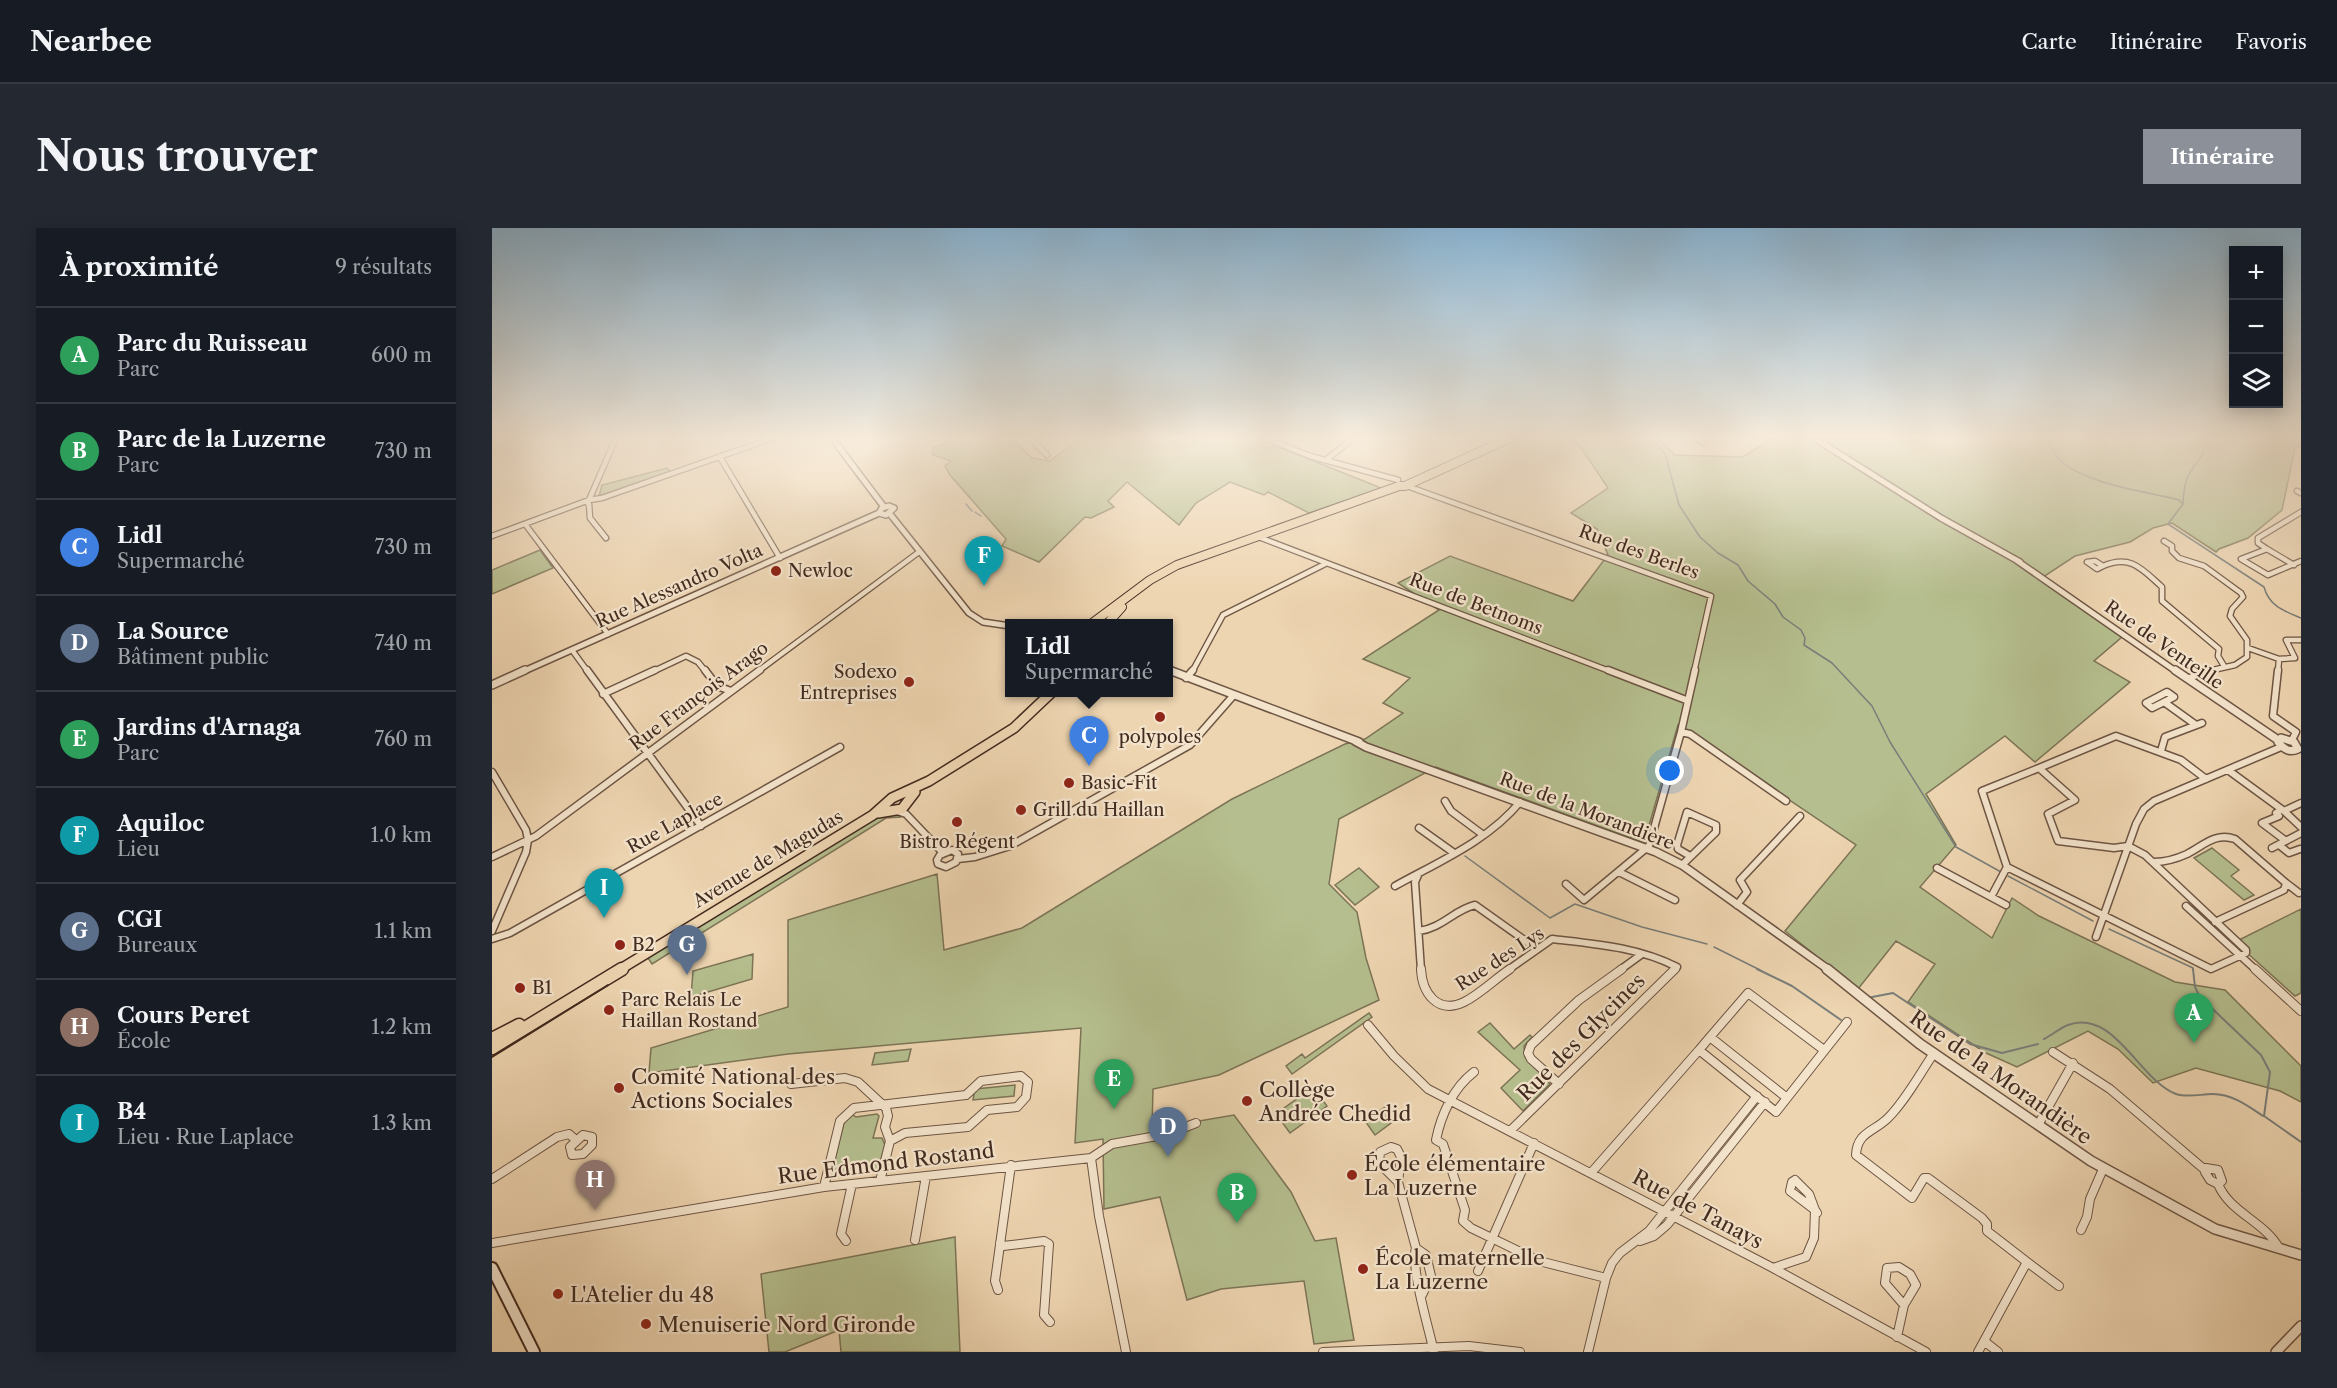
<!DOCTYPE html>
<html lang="fr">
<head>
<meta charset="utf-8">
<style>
  body { margin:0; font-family:"Libre Caslon Text",serif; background:#242831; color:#f1f3f6 }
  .controls { position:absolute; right:18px; top:18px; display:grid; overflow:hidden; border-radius:0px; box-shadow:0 3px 15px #0003 }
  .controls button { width:54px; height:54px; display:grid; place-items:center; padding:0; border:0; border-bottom:2px solid #363941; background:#171b24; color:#f1f3f6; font:30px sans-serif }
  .you { position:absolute; left:1178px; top:543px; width:21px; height:21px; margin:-15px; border:4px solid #fff; border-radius:50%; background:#1a73e8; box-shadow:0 0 0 9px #1a73e833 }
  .badge { display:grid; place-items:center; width:39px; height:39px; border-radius:50%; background:#8c9099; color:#fff; font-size:20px; font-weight:700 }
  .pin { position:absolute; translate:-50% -50px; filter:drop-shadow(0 2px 3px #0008) }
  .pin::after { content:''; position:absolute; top:32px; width:21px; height:18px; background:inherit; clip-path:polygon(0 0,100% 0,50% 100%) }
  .popup { position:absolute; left:513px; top:391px; width:168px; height:78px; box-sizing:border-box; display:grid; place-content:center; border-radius:0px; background:#171b24; filter:drop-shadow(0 2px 4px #0005); font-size:20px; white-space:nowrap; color:#9ea1a6 }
  .popup b { font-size:22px; color:#f1f3f6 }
  .popup::after { content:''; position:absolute; left:50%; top:100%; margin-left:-12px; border:12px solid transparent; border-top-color:#171b24 }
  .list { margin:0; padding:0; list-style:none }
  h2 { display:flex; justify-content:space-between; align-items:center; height:78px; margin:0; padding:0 24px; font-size:26px }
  h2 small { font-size:20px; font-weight:400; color:#9ea1a6 }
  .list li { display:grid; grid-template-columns:39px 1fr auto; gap:18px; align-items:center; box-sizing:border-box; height:96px; padding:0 24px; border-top:2px solid #363941 }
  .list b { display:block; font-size:22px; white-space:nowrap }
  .list p { margin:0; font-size:20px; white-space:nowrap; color:#9ea1a6 }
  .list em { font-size:20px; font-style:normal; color:#9ea1a6 }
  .icon { flex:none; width:33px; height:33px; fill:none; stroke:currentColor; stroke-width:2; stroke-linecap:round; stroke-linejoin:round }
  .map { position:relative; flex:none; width:1809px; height:1124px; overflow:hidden; border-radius:0px }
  header { display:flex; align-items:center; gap:36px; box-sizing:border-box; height:84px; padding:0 30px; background:#171b24; border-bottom:2px solid #363941 }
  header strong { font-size:28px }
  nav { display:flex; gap:33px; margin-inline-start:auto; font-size:21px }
  .intro { display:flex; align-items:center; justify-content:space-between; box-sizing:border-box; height:144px; padding:0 36px }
  h1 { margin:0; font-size:42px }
  .button { padding:15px 27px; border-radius:0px; background:#8c9099; color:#fff; font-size:21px; font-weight:700 }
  main { display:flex; gap:36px; padding:0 36px }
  aside { flex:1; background:#171b24; border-radius:0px; box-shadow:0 3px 15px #0003 }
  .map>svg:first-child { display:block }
</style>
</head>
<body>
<header>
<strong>Nearbee</strong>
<nav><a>Carte</a><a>Itinéraire</a><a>Favoris</a></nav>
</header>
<div class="intro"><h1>Nous trouver</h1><a class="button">Itinéraire</a></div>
<main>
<aside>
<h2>À proximité<small>9 résultats</small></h2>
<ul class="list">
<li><span class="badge" style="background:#2e9e5b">A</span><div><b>Parc du Ruisseau</b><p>Parc</p></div><em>600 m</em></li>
<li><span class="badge" style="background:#2e9e5b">B</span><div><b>Parc de la Luzerne</b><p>Parc</p></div><em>730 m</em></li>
<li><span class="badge" style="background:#3f7fe0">C</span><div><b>Lidl</b><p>Supermarché</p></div><em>730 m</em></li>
<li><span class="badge" style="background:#5c6f8a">D</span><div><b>La Source</b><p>Bâtiment public</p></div><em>740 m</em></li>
<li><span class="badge" style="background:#2e9e5b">E</span><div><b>Jardins d'Arnaga</b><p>Parc</p></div><em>760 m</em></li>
<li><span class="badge" style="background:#0f9aa8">F</span><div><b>Aquiloc</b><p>Lieu</p></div><em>1.0 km</em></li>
<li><span class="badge" style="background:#5c6f8a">G</span><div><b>CGI</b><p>Bureaux</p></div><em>1.1 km</em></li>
<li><span class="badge" style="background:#8d6e63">H</span><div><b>Cours Peret</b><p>École</p></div><em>1.2 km</em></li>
<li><span class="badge" style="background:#0f9aa8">I</span><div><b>B4</b><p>Lieu · Rue Laplace</p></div><em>1.3 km</em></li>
</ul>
</aside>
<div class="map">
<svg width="1809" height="1124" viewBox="0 0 1809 1124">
  <rect width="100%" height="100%" fill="#eed5b1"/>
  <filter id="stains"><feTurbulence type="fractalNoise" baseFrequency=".00333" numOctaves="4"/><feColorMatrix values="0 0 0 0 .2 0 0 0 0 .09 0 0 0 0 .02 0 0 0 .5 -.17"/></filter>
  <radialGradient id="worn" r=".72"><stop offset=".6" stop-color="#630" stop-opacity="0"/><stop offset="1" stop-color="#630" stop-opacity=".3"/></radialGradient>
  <!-- green -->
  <path fill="#b5be8e" stroke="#7c7456" stroke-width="1.5" d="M459,210H519L540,230L558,233L589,210H764L889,260L817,285L776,264L772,267L738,254L704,275L687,297L635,254L616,273L622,279L599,290L593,289L547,334L510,318L514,311L458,247L453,238L459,233L441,227V220L455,215Z
    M1074,210H1165L1183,227L1251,229L1280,210H1316L1373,245L1328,210H1809V219L1803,220L1790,282L1756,310L1727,321L1724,324L1680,295L1661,300L1638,314L1583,328L1548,351L1630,409L1602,433L1638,454L1543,534L1513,508L1434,566L1464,617L1428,659L1500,710L1520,670L1547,688L1683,754L1733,762L1809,838V874L1788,863L1704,840L1661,855L1626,821L1596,803L1525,839L1494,825L1416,774L1443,736L1404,713L1366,761L1293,703L1364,617L1186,497L1152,615L944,539L847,591L837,656L865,684L874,730L887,772L727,847L661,861L660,901L742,887L799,964L823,1013L844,1010L862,1112L822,1116L812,1053L729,1061L695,1072L668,969L612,981L611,911L583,915L589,800L296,826L157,845L159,820L296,779V692L445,646L452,722L530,700L740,571L853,516L873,511L911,485L891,475L918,450L871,431L947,382L906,355L958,328L1081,373L1116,327L1105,301L1079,285L1116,260L1088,218Z
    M175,240L178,244L107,268L110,257Z
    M48,322L61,340L0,366V342Z
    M405,586L408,589L394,590L160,736L156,730L158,725L386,589Z
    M1720,620L1747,642L1739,648L1762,667L1752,672L1702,630Z
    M867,640L887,659L863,677L843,657Z
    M1809,681V765L1803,768L1743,714Z
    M261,726L260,751L199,769L201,743Z
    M877,785L880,789L800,846L794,838L810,826L813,830Z
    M998,795L1022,821L1038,807L1040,809L1032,818L1033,829L1058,856L1031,883L1009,860L1028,842L986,804Z
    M419,821L416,833L380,837L383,825Z
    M523,857L522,868L481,872L483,861Z
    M821,859L835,878L798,905L784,886Z
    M893,879L903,892L883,907L873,893Z
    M358,885L364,889L385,886L387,888L381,910H390L393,917L386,942L339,947L353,891Z
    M463,1009L468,1124H349L347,1102L293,1124H277L269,1046Z"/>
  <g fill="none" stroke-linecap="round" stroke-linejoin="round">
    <!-- stream-far1 -->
    <path stroke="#797e7a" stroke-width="1.5" d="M1160,210L1173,226L1187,277L1208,309L1226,325L1246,337L1256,353L1283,376L1291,389L1309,402L1313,410L1312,417L1340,435L1380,478L1398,514L1464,619L1509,644
      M1555,210C1559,218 1563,228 1570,234C1598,257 1652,263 1687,272L1691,276L1676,296L1772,359C1777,378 1792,383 1809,390
      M1691,275C1692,250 1697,244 1712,225
      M474,276L480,283
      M483,284L489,288
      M973,628L1058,690L1083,676L1150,699L1215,716
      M1516,648L1601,693
      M1617,701L1701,740V742
      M1222,719L1268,742"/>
    <!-- stream -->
    <path stroke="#797e7a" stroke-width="2" d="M1265,741L1300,758L1349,792
      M1701,741L1703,759L1708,769L1769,827L1778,844L1772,888L1809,914
      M1375,770L1401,765L1478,816L1510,825L1546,816
      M1552,811C1560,807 1568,800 1576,797C1622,780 1647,852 1684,866C1696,870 1709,866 1721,866C1740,866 1756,878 1771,888"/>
    <defs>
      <path id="minor-far2" d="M538,210L555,227
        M782,210L783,214L818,228L906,252
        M1206,210L1212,215
        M228,229L288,330
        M835,231L862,210
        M915,258L1219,368L1202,444
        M1805,263L1809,265
        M97,272L124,210
        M94,274L97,276L98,290L114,310
        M1809,284L1766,310V315L1775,321L1749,331L1776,347L1809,333
        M33,296L116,406
        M0,308L97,272L110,270L281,210
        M764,308L1120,444
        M1672,313L1680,318V323L1687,330L1712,338L1749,365L1751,369L1740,381L1738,388L1755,412V429L1743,437L1712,444
        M1775,321L1802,337
        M1603,333L1611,338L1605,341L1595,334Z
        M1611,338C1639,326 1650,341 1670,359V373L1727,421L1726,428L1732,438
        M1756,420L1787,431
        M80,422L96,444
        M160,444L194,428L206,434L214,444
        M265,444L427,324
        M700,444L731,387L833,336
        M1786,444L1787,431L1803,430L1794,412H1809"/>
      <path id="minor-far1" d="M95,442L209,598
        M213,442L225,458L239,463
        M1116,442L1194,472
        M1786,442L1781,488L1804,504L1800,512
        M694,450L701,442
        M1696,451L1715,442
        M1675,464L1682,469L1660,480L1654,475Z
        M111,466L163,442
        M1672,474L1704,497
        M1189,504L1198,506L1294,573
        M1669,523L1673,509L1710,495
        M1547,540L1583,572L1556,586L1566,613L1622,620L1636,618L1653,627L1754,722V725L1719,741L1515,639L1490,563Z
        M1547,540L1624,508L1689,532L1714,551
        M1736,542L1792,583
        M0,544L34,602L36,612L34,624L0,703
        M953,573L959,583L990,606
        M1809,575L1792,583L1809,599
        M1789,582L1784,585L1787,588L1770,595L1794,613
        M405,583L414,586L451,625
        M927,600L962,625
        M1787,617L1797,625L1808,621
        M1780,620L1809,605
        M460,622L466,626L464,634L454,639L446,636L445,632L448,627Z
        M0,629L44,608L268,442
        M466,631L483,629L518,618L698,517L741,468
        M1662,634C1673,634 1684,631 1695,626C1711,618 1723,604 1743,611L1794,655L1792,662L1723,694
        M1190,637L1224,604V597L1195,584L1185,617L1186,621L1198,628
        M1445,640L1499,669L1515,639
        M1127,644L1183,672
        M927,645L923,654L929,742
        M1794,655L1807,665
        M1074,656L1092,672L1157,618L1189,504L1203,442
        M903,658C946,634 996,613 1028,574
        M1499,669L1514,677
        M1245,677L1255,664L1248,652L1308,588
        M1694,678L1764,742
        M927,703C950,700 962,682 983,677L1045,721
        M1604,709L1644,596L1652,581L1662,573L1789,519
        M0,711L18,705L348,519
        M1016,742L1060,711C1103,716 1146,719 1185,739L1182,742
        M1128,742L1150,726"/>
      <path id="minor" d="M929,741C930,764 945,787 972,774C988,766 1003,751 1018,741
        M1763,741L1809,783
        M876,797L902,828L936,861L1281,1040L1434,1124
        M1218,809L1295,870L1284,884L1207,822Z
        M1218,809L1256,765L1332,822
        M1561,824L1618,861L1713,942
        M1442,825C1427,847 1414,872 1396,890C1382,904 1365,904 1364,927L1420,970L1432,950H1436L1490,990L1495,996V1003L1535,1034L1486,1124
        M982,844C961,860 949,887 944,912L951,916L973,982L971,993L979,1000L1047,1033L1114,1050
        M299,856L353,850L366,854L394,880L396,888L393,899L398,913L388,953
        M1067,856L1039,831L1036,825L1039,817L1087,772L1130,741
        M1295,870L1355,794
        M1546,897L1581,835
        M1018,903L1183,741
        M91,907L100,909V917L91,926L80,927L78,919Z
        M899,919L905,921L909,929L906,954L887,935L888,924Z
        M599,930L620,916L676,906L704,895
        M1714,940L1726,942L1730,953L1726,956L1718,952L1713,944Z
        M1099,945L1207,822
        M0,951L65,909L77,906L84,912
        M1303,952L1317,966L1323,982L1298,963L1300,954Z
        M906,954L924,1020C918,1039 937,1101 942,1124
        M1726,956C1738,985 1772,993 1787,1020
        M332,959L348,893L362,880L474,867L489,853L529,848L536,854L534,869L525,879L495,882L476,899L413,905L398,913
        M1323,982L1325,985
        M1589,1002L1595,989L1598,971L1611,941
        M423,1012L434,948
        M354,1013L349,1006L360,956
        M1148,1013L1162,1008L1175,997L1273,874
        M0,1015L332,959L599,930L607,988L634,1124
        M508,1015L511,1018L552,1013L557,1016L552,1087L558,1094
        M924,1020L934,1027L939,1048L930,1067
        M1535,1034L1567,1058
        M1407,1039L1418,1046L1424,1057L1412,1077L1393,1055L1395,1040Z
        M1281,1040L1314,1029L1322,1010L1323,982
        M986,1043L1042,915
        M506,1062L503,1053L519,937
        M1405,1109L1412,1077
        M1492,1113L1506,1124
        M831,1124L977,1118L1028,1124
        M1096,1124L1114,1050L1120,1035L1128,1025L1157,1003L1265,868"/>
      <path id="tertiary-far2" d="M340,210L392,279
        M1322,210L1449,290L1528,334
        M397,278L402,280L394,287L387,285L390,280Z
        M398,286L477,385L491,394L518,398
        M1524,332L1685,444
        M676,442L680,444
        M30,444L387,285"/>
      <path id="tertiary-far1" d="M677,442L867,514
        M1683,442L1786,512
        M0,457L33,442
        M1789,510L1802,514L1806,521C1797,525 1792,521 1786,514Z
        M863,513L874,519L1164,624L1190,637L1337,742"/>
      <path id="tertiary" d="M1335,741L1428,816L1599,933L1723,1001L1809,1027
        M1784,1124L1809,1098"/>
      <path id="secondary" d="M0,1040L42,1124"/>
      <path id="primary-far2" d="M599,396L658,352L685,337L907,258H913L1018,210
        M615,396L630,379"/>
      <path id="primary-far1" d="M386,585L410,581L423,564
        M127,742L381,587L400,570L437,553L522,500L560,464"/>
      <path id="primary" d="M0,811L27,797
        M0,820L130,741"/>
    </defs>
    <!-- minor-far2 casing -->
    <use href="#minor-far2" stroke="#6d5544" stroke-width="7"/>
    <!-- minor-far1 casing -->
    <use href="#minor-far1" stroke="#6d5544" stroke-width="9"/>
    <!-- minor casing -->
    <use href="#minor" stroke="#6d5544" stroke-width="10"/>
    <!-- tertiary-far2 casing -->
    <use href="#tertiary-far2" stroke="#6d5544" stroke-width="8"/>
    <!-- tertiary-far1 casing -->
    <use href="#tertiary-far1" stroke="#6d5544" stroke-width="10"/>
    <!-- tertiary casing -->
    <use href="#tertiary" stroke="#6d5544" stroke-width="12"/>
    <!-- secondary casing -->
    <use href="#secondary" stroke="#422a1f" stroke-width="14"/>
    <!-- primary-far2 casing -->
    <use href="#primary-far2" stroke="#422a1f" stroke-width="10"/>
    <!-- primary-far1 casing -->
    <use href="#primary-far1" stroke="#422a1f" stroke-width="12"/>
    <!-- primary casing -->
    <use href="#primary" stroke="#422a1f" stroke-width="15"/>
    <!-- minor-far2 -->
    <use href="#minor-far2" stroke="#f4e4cc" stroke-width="4.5"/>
    <!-- minor-far1 -->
    <use href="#minor-far1" stroke="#f4e4cc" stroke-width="6"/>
    <!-- minor -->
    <use href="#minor" stroke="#f4e4cc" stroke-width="8"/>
    <!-- tertiary-far2 -->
    <use href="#tertiary-far2" stroke="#f4e4cc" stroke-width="5"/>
    <!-- tertiary-far1 -->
    <use href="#tertiary-far1" stroke="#f4e4cc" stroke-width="7"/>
    <!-- tertiary -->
    <use href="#tertiary" stroke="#f4e4cc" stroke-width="9"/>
    <!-- secondary -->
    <use href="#secondary" stroke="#f4e4cc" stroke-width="10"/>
    <!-- primary-far2 -->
    <use href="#primary-far2" stroke="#eed5b1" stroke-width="8"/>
    <!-- primary-far1 -->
    <use href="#primary-far1" stroke="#eed5b1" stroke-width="9"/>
    <!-- primary -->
    <use href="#primary" stroke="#eed5b1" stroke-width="12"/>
    <!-- tram -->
    <path stroke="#422a1f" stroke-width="2" d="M0,829L116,757"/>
  </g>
  <!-- sky -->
  <linearGradient id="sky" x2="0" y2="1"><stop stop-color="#8ab5d4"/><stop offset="0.57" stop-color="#f7ecdc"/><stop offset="1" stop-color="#f7ecdc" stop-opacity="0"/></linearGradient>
  <rect width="1809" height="368" fill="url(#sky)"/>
  <!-- markers -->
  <g fill="#8f2418" stroke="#f4e4cc" stroke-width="2">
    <circle cx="284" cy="343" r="6"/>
    <circle cx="417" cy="454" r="6"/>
    <circle cx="668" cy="489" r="6"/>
    <circle cx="577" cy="555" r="6"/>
    <circle cx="529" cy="582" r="6"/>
    <circle cx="465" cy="594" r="6"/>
    <circle cx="128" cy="717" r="6"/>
    <circle cx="28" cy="760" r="6"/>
    <circle cx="117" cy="782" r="6"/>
    <circle cx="127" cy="860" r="6"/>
    <circle cx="755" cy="873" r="6"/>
    <circle cx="860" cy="947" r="6"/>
    <circle cx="871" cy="1041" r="6"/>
    <circle cx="66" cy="1066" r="6"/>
    <circle cx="154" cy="1096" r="6"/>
  </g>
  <g text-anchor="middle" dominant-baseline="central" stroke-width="4.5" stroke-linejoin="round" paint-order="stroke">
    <!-- street labels -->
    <g font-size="18" fill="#422a1f" stroke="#f4e4cc">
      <text transform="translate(1147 324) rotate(20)">Rue des Berles</text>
      <text transform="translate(187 358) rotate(-24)">Rue Alessandro Volta</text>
      <text transform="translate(984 376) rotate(21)">Rue de Betnoms</text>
      <text transform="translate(1672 417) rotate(35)">Rue de Venteille</text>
      <text transform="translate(207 468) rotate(-37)">Rue François Arago</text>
      <text transform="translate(1095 583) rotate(21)">Rue de la Morandière</text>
      <text transform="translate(183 595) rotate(-29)">Rue Laplace</text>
      <text transform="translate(276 631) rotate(-31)">Avenue de Magudas</text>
      <text transform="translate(1008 731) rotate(-33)">Rue des Lys</text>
    </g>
    <!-- poi labels -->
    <g font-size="18" fill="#422a1f" stroke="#f4e4cc" text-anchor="start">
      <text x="296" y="343">Newloc</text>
      <text x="405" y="444" text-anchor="end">Sodexo<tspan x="405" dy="21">Entreprises</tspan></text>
      <text x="668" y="509" text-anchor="middle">polypoles</text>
      <text x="589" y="555">Basic-Fit</text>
      <text x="541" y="582">Grill du Haillan</text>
      <text x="465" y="614" text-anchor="middle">Bistro Régent</text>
      <text x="140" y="717">B2</text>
      <text x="40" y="760">B1</text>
      <text x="129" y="772">Parc Relais Le<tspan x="129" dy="21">Haillan Rostand</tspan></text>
    </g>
    <!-- near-street labels -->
    <g font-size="21" fill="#422a1f" stroke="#f4e4cc">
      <text transform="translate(1089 809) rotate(-45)">Rue des Glycines</text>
      <text transform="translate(1509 849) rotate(35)">Rue de la Morandière</text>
      <text transform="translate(394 935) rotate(-7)">Rue Edmond Rostand</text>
      <text transform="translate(1206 981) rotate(28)">Rue de Tanays</text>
    </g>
    <!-- near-poi labels -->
    <g font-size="21" fill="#422a1f" stroke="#f4e4cc" text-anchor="start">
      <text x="139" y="848">Comité National des<tspan x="139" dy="24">Actions Sociales</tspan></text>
      <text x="767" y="861">Collège<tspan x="767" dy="24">Andrée Chedid</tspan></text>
      <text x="872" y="935">École élémentaire<tspan x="872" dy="24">La Luzerne</tspan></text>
      <text x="883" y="1029">École maternelle<tspan x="883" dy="24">La Luzerne</tspan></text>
      <text x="78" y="1066">L'Atelier du 48</text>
      <text x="166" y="1096">Menuiserie Nord Gironde</text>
    </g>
  </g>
  <rect width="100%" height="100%" filter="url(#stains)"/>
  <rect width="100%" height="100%" fill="url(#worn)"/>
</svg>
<div class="controls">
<button>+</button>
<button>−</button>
<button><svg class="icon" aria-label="layers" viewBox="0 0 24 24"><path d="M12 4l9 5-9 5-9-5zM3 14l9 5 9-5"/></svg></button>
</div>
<div class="you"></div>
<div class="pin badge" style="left:1702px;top:815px;background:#2e9e5b">A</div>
<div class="pin badge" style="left:745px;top:995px;background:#2e9e5b">B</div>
<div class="pin badge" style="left:597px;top:538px;background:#3f7fe0">C</div>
<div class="popup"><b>Lidl</b>Supermarché</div>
<div class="pin badge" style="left:676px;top:929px;background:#5c6f8a">D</div>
<div class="pin badge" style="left:622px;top:881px;background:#2e9e5b">E</div>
<div class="pin badge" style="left:492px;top:358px;background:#0f9aa8">F</div>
<div class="pin badge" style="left:195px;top:747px;background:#5c6f8a">G</div>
<div class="pin badge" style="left:103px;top:982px;background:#8d6e63">H</div>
<div class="pin badge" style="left:112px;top:690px;background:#0f9aa8">I</div>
</div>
</main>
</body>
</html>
